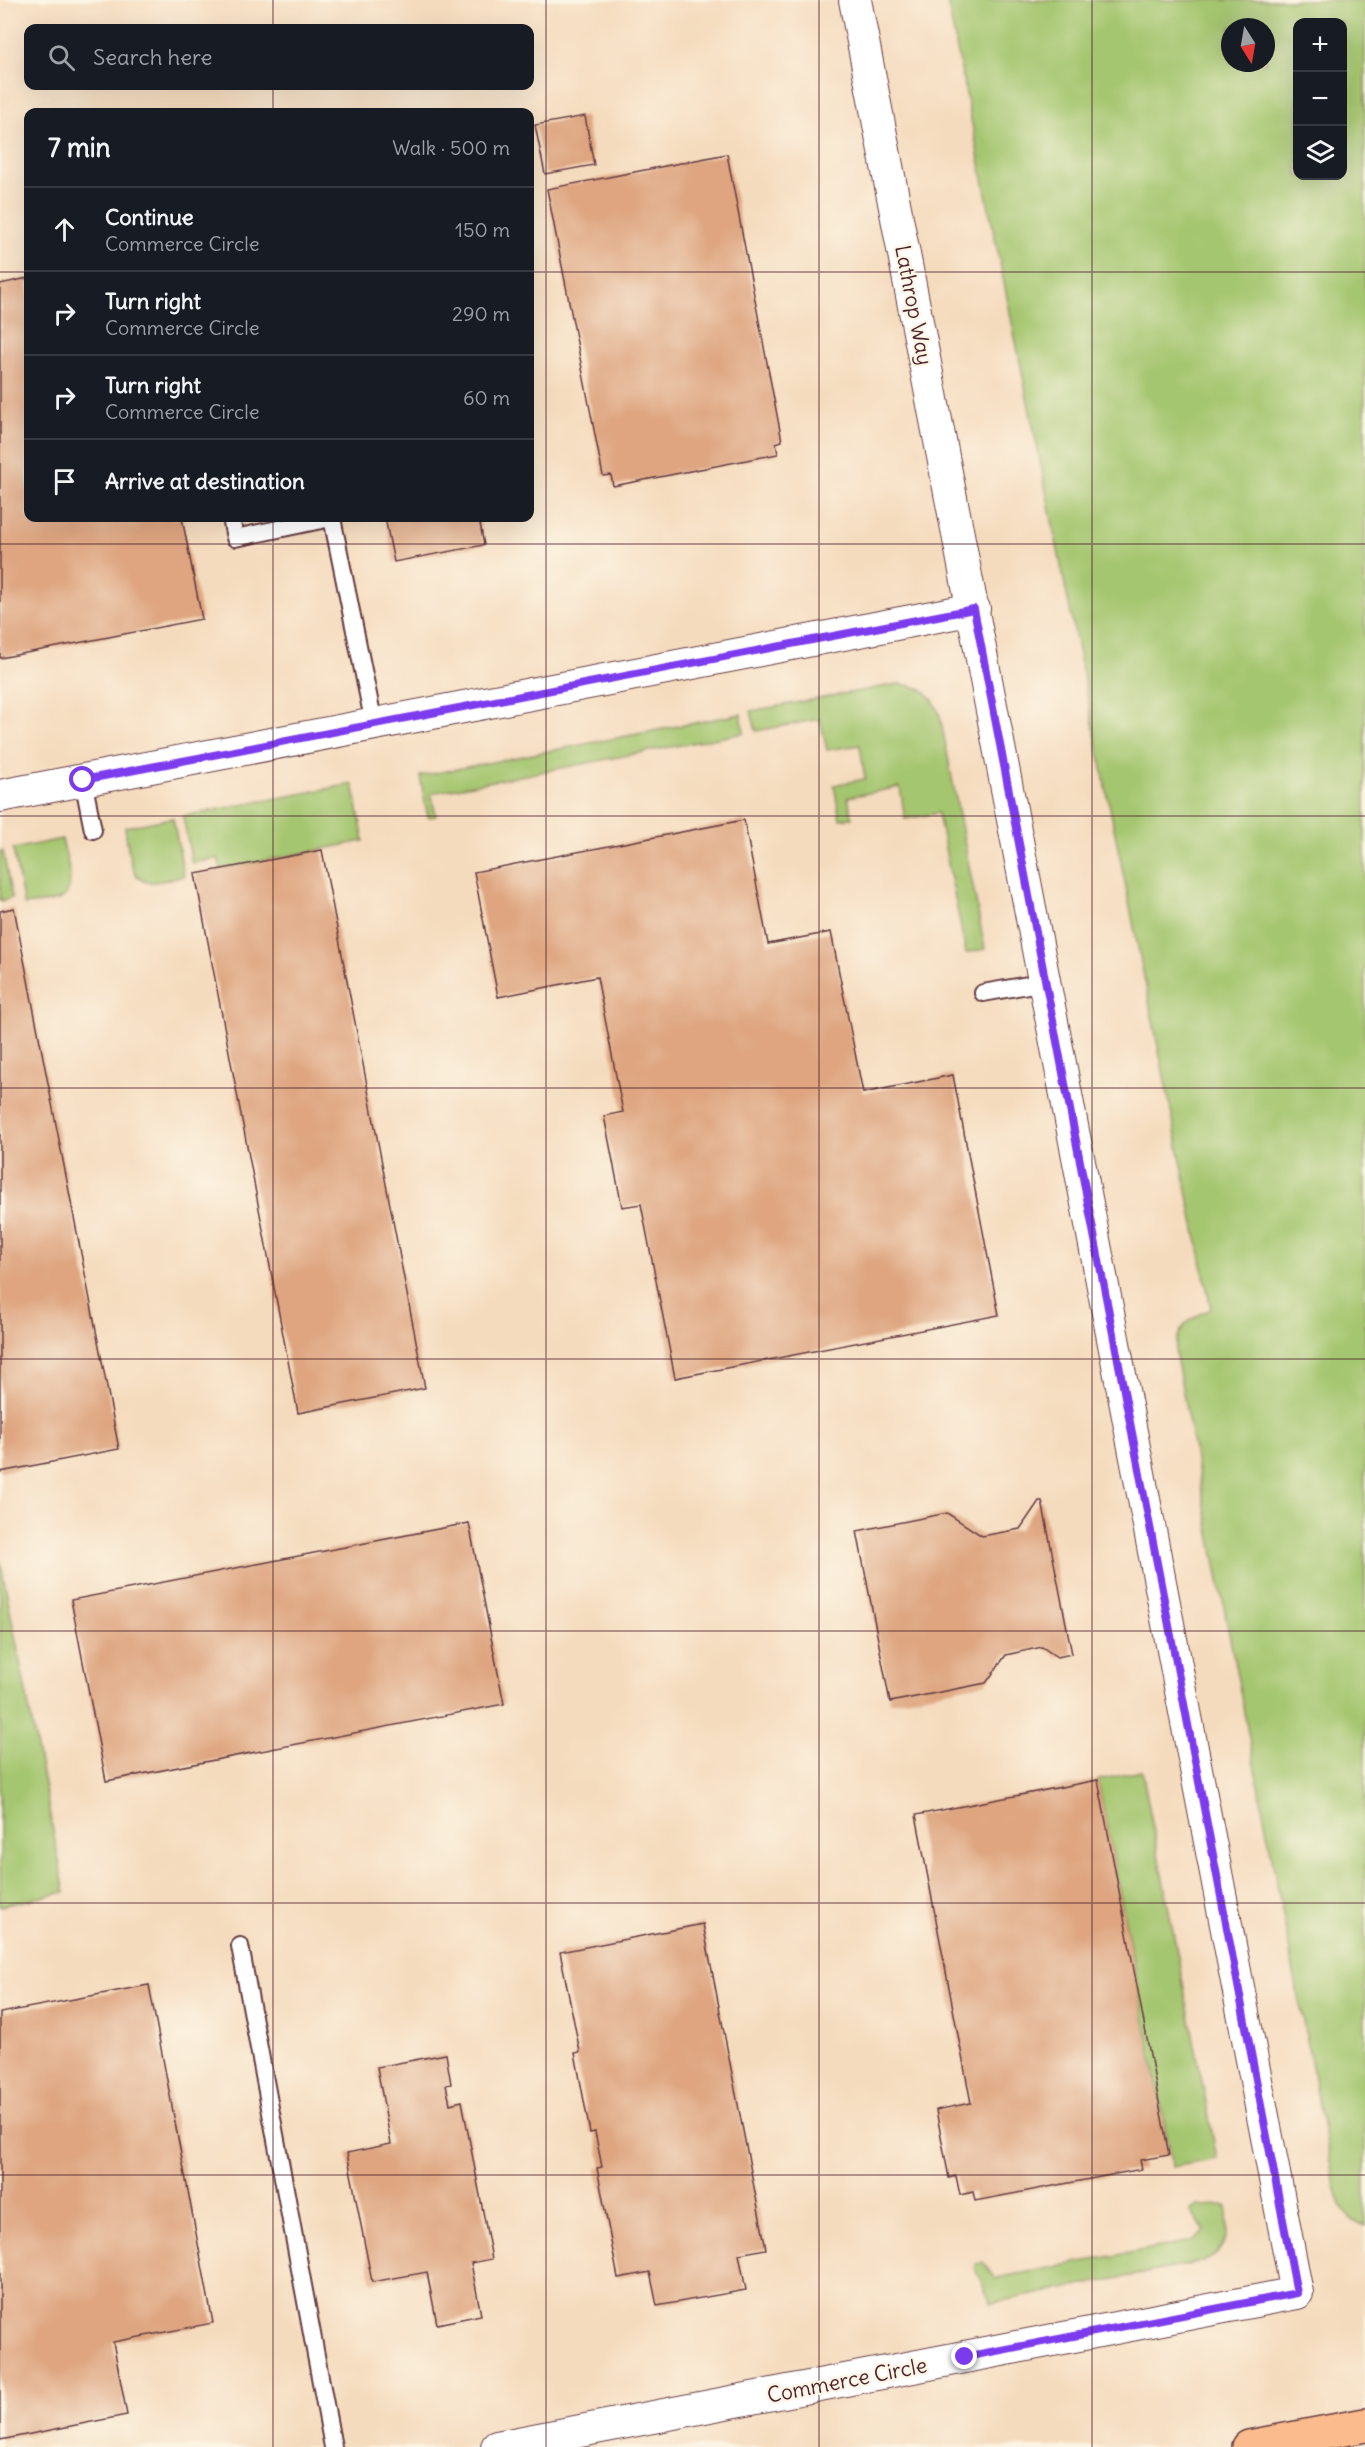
<!DOCTYPE html>
<html lang="en">
<head>
<meta charset="utf-8">
<style>
  body { margin:0; font-family:Delius,sans-serif; background:#242831; color:#f1f3f6 }
  .controls { position:absolute; right:18px; top:18px; display:grid; overflow:hidden; border-radius:12px; box-shadow:0 6px 24px #0002 }
  .controls button { width:54px; height:54px; display:grid; place-items:center; padding:0; border:0; border-bottom:2px solid #363941; background:#171b24; color:#f1f3f6; font:30px sans-serif }
  .compass { position:absolute; left:1221px; top:18px; width:54px; height:54px; border-radius:50%; background:#171b24; box-shadow:0 6px 24px #0002; rotate:169deg }
  .stop { position:absolute; width:18px; height:18px; margin:-14px; border:4px solid #7c3aed; border-radius:50%; background:#fff }
  .stop.end { background:#7c3aed; border-color:#fff; box-shadow:0 2px 6px #0008 }
  .list { margin:0; padding:0; list-style:none }
  h2 { display:flex; justify-content:space-between; align-items:center; height:78px; margin:0; padding:0 24px; font-size:26px }
  h2 small { font-size:20px; font-weight:400; color:#9ea1a6 }
  .list li { display:grid; grid-template-columns:39px 1fr auto; gap:18px; align-items:center; box-sizing:border-box; height:84px; padding:0 24px; border-top:2px solid #363941 }
  .list b { display:block; font-size:22px; white-space:nowrap }
  .list p { margin:0; font-size:20px; white-space:nowrap; color:#9ea1a6 }
  .list em { font-size:20px; font-style:normal; color:#9ea1a6 }
  .icon { flex:none; width:33px; height:33px; fill:none; stroke:currentColor; stroke-width:2; stroke-linecap:round; stroke-linejoin:round }
  .map { position:relative; flex:none; width:1365px; height:2447px; overflow:hidden }
  .search { position:absolute; background:#171b24; box-shadow:0 6px 24px #0002; left:24px; top:24px; width:510px; height:66px; display:flex; align-items:center; gap:15px; box-sizing:border-box; padding:0 21px; border-radius:12px; color:#9ea1a6; font-size:22px }
  .panel { position:absolute; background:#171b24; box-shadow:0 6px 24px #0002; left:24px; top:108px; width:510px; height:414px; border-radius:12px }
  .map>svg:first-child { display:block }
</style>
</head>
<body>
<div class="map">
<svg width="1365" height="2447" viewBox="0 0 1365 2447">
  <rect width="100%" height="100%" fill="#fcf5e5"/>
  <filter id="ink" filterUnits="userSpaceOnUse"><feTurbulence type="fractalNoise" baseFrequency=".0167" numOctaves="2"/><feDisplacementMap in="SourceGraphic" scale="12" xChannelSelector="R" yChannelSelector="G"/><feConvolveMatrix kernelMatrix="1 2 1 2 8 2 1 2 1" color-interpolation-filters="sRGB"/></filter>
  <filter id="wash" filterUnits="userSpaceOnUse"><feTurbulence type="fractalNoise" baseFrequency=".008" numOctaves="4" result="noise"/><feDisplacementMap in="SourceGraphic" scale="24" xChannelSelector="R" yChannelSelector="G"/><feGaussianBlur stdDeviation="1.35" result="paint"/><feColorMatrix in="noise" values="0 0 0 0 0 0 0 0 0 0 0 0 0 0 0 0 0 1.4 0 .05"/><feComposite in="paint" operator="in"/></filter>
  <g filter="url(#wash)">
    <rect width="100%" height="100%" fill="#f5dbbe"/>
    <!-- green -->
    <path fill="#a5c66f" stroke="#78724d" stroke-width="1.5" fill-rule="evenodd" d="M947,0H1365V2226C1343,2219 1339,2203 1334,2182L1175,1351C1177,1327 1190,1318 1211,1309ZM1342,22V176H1298V22ZM1230,27H1266V63H1230Z
      M898,684C923,686 932,693 940,716L985,949L966,953L938,813L905,819L900,787L848,797L852,818L840,819L834,785L865,779L860,745L827,750L820,719L756,731L751,711Z
      M741,714L744,733L431,793L436,816L428,817L420,776Z
      M353,784L364,841L221,869L218,858L192,863L183,816Z
      M173,818L184,876C173,878 162,882 151,882C128,883 128,843 125,827Z
      M62,839C65,854 78,888 62,898C52,904 35,903 24,905L13,849Z
      M0,851H3L12,898L0,901Z
      M0,1559L65,1892L0,1906Z
      M1142,1771L1217,2159L1173,2167L1098,1780Z
      M1226,2205C1230,2234 1228,2253 1197,2263L991,2303L975,2269L976,2264L983,2263L996,2278L1192,2241L1205,2230L1192,2214L1191,2210L1197,2206Z"/>
    <g id="blocks">
      <!-- building -->
      <path fill="#dea580" d="M585,116L594,165L545,174L535,125Z
        M727,154L782,441L776,443L778,454L613,486L611,475L603,476L547,189Z
        M28,278V518H182L202,619L0,658V284Z
        M385,518H479L484,545L394,562Z
        M744,820L768,944L831,932L863,1093L953,1075L999,1315L675,1378L641,1204L622,1207L604,1116L623,1112L597,977L498,997L474,872Z
        M322,850L425,1388L298,1413L195,874Z
        M14,908L119,1449L0,1472V911Z
        M1039,1501H1042L1072,1654L1057,1657L1042,1647L1006,1655L986,1683L890,1702L857,1531L947,1513L982,1536L1020,1529Z
        M469,1523L504,1704L106,1781L71,1600Z
        M1098,1780L1169,2155L1140,2160L1142,2169L975,2201L973,2192L960,2195L956,2176L949,2178L936,2110L971,2103L916,1815Z
        M703,1924L766,2249L739,2254L746,2290L657,2306L650,2272L618,2278L597,2168L602,2167L595,2132L590,2133L575,2053L580,2052L560,1952Z
        M149,1985L213,2323L113,2342L127,2415L0,2440V2013Z
        M446,2054L451,2084L446,2085L450,2104L462,2101L492,2259L471,2263L481,2315L437,2324L427,2272L372,2282L347,2153L391,2144L377,2067Z"/>
    </g>
  </g>
  <g filter="url(#ink)">
    <use href="#blocks" fill-opacity="0" stroke="#643b41" stroke-width="1.5"/>
    <g fill="none" stroke-linecap="round" stroke-linejoin="round">
      <defs>
        <path id="lane" d="M231,518L235,538L331,518
          M332,518L374,724
          M83,780L93,830
          M983,993L1045,982
          M240,1946L333,2447"/>
        <path id="street" d="M0,796L974,609
          M497,2447L1297,2293L855,0"/>
        <path id="highway" d="M1249,2447L1365,2425"/>
      </defs>
      <!-- lane casing -->
      <use href="#lane" stroke="#643b41" stroke-width="20"/>
      <!-- street casing -->
      <use href="#street" stroke="#643b41" stroke-width="34"/>
      <!-- highway casing -->
      <use href="#highway" stroke="#643b41" stroke-width="36"/>
      <!-- lane -->
      <use href="#lane" stroke="#fff" stroke-width="16"/>
      <!-- street -->
      <use href="#street" stroke="#fff" stroke-width="32"/>
      <!-- highway -->
      <use href="#highway" stroke="#fbbb8c" stroke-width="33"/>
    </g>
  </g>
  <g fill="none" stroke-linecap="round" stroke-linejoin="round" filter="url(#ink)">
    <!-- route -->
    <path stroke="#7c3aed" stroke-width="8" d="M83,780L974,609L1297,2293L965,2357"/>
  </g>
  <!-- grid -->
  <path fill="none" stroke="#4a1f2b" stroke-width="1.5" stroke-opacity="0.55" d="M273,0V28M546,0V2447M819,0V2447M1092,0V2447M273,86V112M0,272H28M530,272H1365M273,518V2447M0,544H1365M0,816H1365M0,1088H1365M0,1359H1365M0,1631H1365M0,1903H1365M0,2175H1365"/>
  <g text-anchor="middle" dominant-baseline="central" stroke-width="4.5" stroke-linejoin="round" paint-order="stroke">
    <!-- street labels -->
    <g font-size="21" fill="#4a1f2b" stroke="#fcf5e5">
      <text transform="translate(914 305) rotate(79)">Lathrop Way</text>
      <text transform="translate(847 2380) rotate(-11)">Commerce Circle</text>
    </g>
  </g>
</svg>
<div class="controls">
<button>+</button>
<button>−</button>
<button><svg class="icon" aria-label="layers" viewBox="0 0 24 24"><path d="M12 4l9 5-9 5-9-5zM3 14l9 5 9-5"/></svg></button>
</div>
<svg class="compass" viewBox="-18 -18 36 36"><path d="M0-13l5 13h-10z" fill="#e53935"/><path d="M0 13l5-13h-10z" fill="#9ea1a6"/></svg>
<div class="stop" style="left:83px;top:780px"></div>
<div class="stop end" style="left:965px;top:2357px"></div>
<div class="search"><svg class="icon" aria-label="search" viewBox="0 0 24 24"><circle cx="10" cy="10" r="6"/><path d="M15 15l6 6"/></svg>Search here</div>
<section class="panel">
<h2>7 min<small>Walk · 500 m</small></h2>
<ul class="list">
<li><svg class="icon" aria-label="ahead" viewBox="0 0 24 24"><path d="M12 20V5M6 11l6-6 6 6"/></svg><div><b>Continue</b><p>Commerce Circle</p></div><em>150 m</em></li>
<li><svg class="icon" aria-label="right" viewBox="0 0 24 24"><path d="M7 20v-9h11M14 6l5 5-5 5"/></svg><div><b>Turn right</b><p>Commerce Circle</p></div><em>290 m</em></li>
<li><svg class="icon" aria-label="right" viewBox="0 0 24 24"><path d="M7 20v-9h11M14 6l5 5-5 5"/></svg><div><b>Turn right</b><p>Commerce Circle</p></div><em>60 m</em></li>
<li><svg class="icon" aria-label="arrive" viewBox="0 0 24 24"><path d="M6 21V4h12l-3 4 3 4H6"/></svg><div><b>Arrive at destination</b></div></li>
</ul>
</section>
</div>
</body>
</html>
